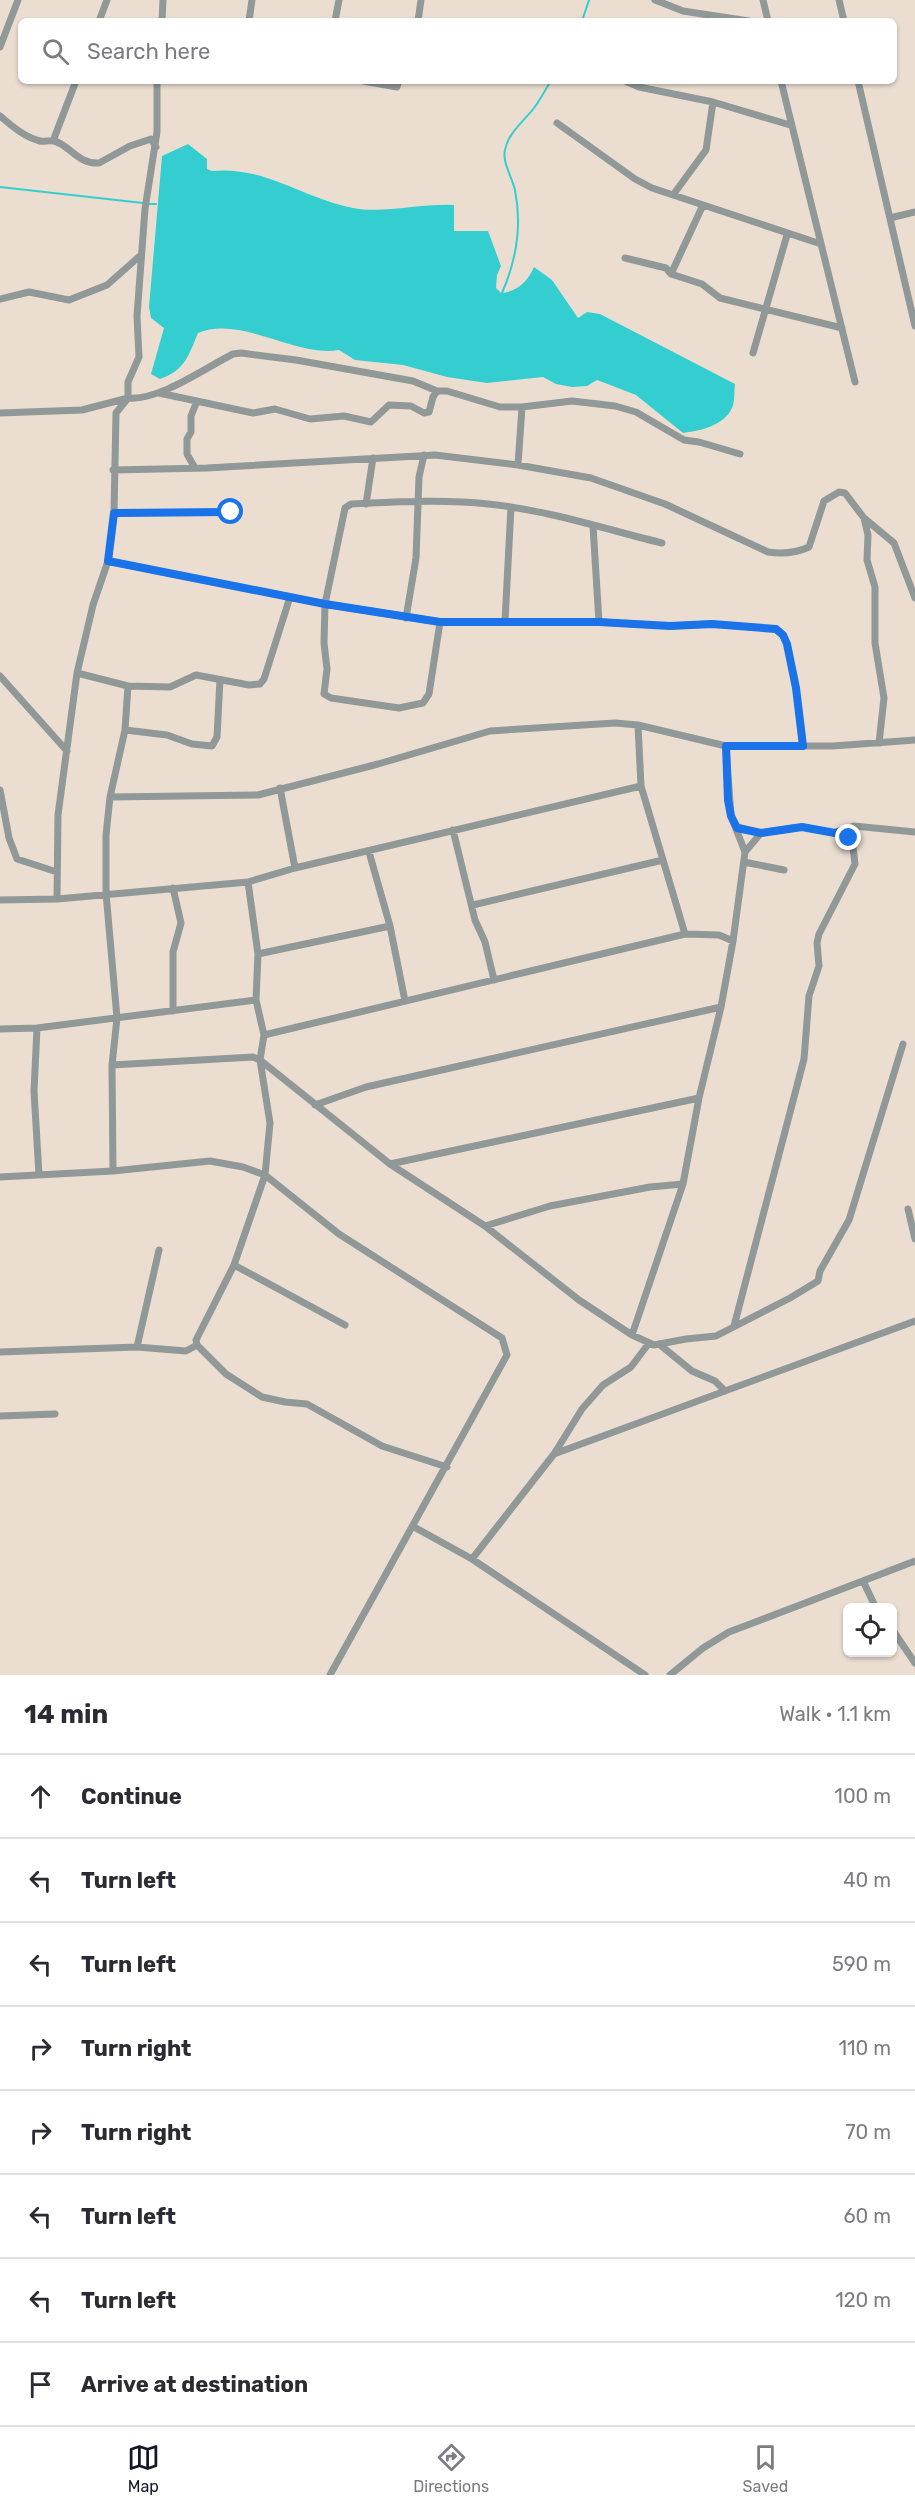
<!DOCTYPE html>
<html lang="en">
<head>
<meta charset="utf-8">
<style>
  body { margin:0; font-family:Rubik,sans-serif; background:#f7f7f7; color:#2b2b33 }
  .controls { position:absolute; right:18px; bottom:18px; display:grid; overflow:hidden; border-radius:9px; box-shadow:0 2px 4px #0004 }
  .controls button { width:54px; height:54px; display:grid; place-items:center; padding:0; border:0; border-bottom:2px solid #e1e1e2; background:#fff; color:#2b2b33; font:30px sans-serif }
  .stop { position:absolute; width:18px; height:18px; margin:-14px; border:4px solid #1a73e8; border-radius:50%; background:#fff }
  .stop.end { background:#1a73e8; border-color:#fff; box-shadow:0 2px 6px #0008 }
  .list { margin:0; padding:0; list-style:none }
  h2 { display:flex; justify-content:space-between; align-items:center; height:78px; margin:0; padding:0 24px; font-size:26px }
  h2 small { font-size:20px; font-weight:400; color:#7c7c81 }
  .list li { display:grid; grid-template-columns:39px 1fr auto; gap:18px; align-items:center; box-sizing:border-box; height:84px; padding:0 24px; border-top:2px solid #e1e1e2 }
  .list b { display:block; font-size:22px; white-space:nowrap }
  .list em { font-size:20px; font-style:normal; color:#7c7c81 }
  .icon { flex:none; width:33px; height:33px; fill:none; stroke:currentColor; stroke-width:2; stroke-linecap:round; stroke-linejoin:round }
  .map { position:relative; flex:none; width:915px; height:1675px; overflow:hidden }
  .search { position:absolute; background:#fff; box-shadow:0 2px 4px #0004; left:18px; right:18px; top:18px; height:66px; display:flex; align-items:center; gap:15px; box-sizing:border-box; padding:0 21px; border-radius:9px; color:#7c7c81; font-size:22px }
  .sheet { height:750px; background:#fff }
  nav { display:flex; justify-content:space-around; align-items:center; box-sizing:border-box; height:84px; border-top:2px solid #e1e1e2; background:#fff; font-size:16px; color:#7c7c81 }
  nav a { display:grid; justify-items:center; gap:3px }
  nav .on { color:#111827 }
  .map>svg:first-child { display:block }
</style>
</head>
<body>
<div class="map">
<svg width="915" height="1675" viewBox="0 0 915 1675">
  <rect width="100%" height="100%" fill="#ebded1"/>
  <!-- water -->
  <path fill="#35ced0" d="M188,144L207,159V169L212,171C266,166 302,198 353,208C382,214 422,203 454,205V231H488L501,266L497,275L496,288L501,293C517,292 528,281 534,267L552,280L578,318L587,312L600,314L735,384C734,391 735,402 732,408C724,426 699,431 683,433L636,395L597,380L587,386L572,387L556,384L543,377L487,383L447,377L403,365L355,360L339,350C297,358 241,315 198,333C188,357 185,370 160,379L151,374L164,328L151,318L149,307L162,156Z"/>
  <g fill="none" stroke-linecap="round" stroke-linejoin="round">
    <!-- stream -->
    <path stroke="#35ced0" stroke-width="2" d="M582,21L589,0
      M0,187L143,203
      M149,204H156
      M502,293C516,261 522,225 515,190C512,177 502,162 505,150C508,133 524,121 534,108C540,100 545,90 551,81"/>
    <!-- minor -->
    <path stroke="#909898" stroke-width="7" d="M655,0L683,11L749,21
      M763,0L768,21
      M839,0L844,21
      M99,21L107,0
      M162,21L163,0
      M249,21L252,0
      M335,21L339,0
      M418,21L421,0
      M0,47L18,0
      M363,81L397,87L399,81
      M625,81L639,87L713,102L790,125
      M781,81L855,382
      M858,81L915,326
      M0,116C12,126 24,137 40,141C44,142 49,140 54,141C70,145 77,164 99,163L130,146L151,139L156,147
      M557,123L635,179L652,188L821,244
      M53,141L76,81
      M673,195L706,150L713,102
      M890,218L915,212
      M625,258L666,268L671,274L702,284L720,298L842,328
      M671,274L703,205
      M0,299L29,292L69,300L107,285L141,255
      M753,353L787,235
      M159,393L253,413L275,409L310,419L344,416L371,422L389,405L411,406L424,413L429,412L433,397L437,391
      M0,413L82,410L128,398V382L139,357L137,316L145,209L157,132V81
      M518,465L522,407
      M195,468L187,454V439L191,432V416L197,401
      M113,470L207,468L435,455L518,465L591,478L665,504L768,552C781,554 796,553 809,547L824,501L839,492L845,493L864,518L894,543L915,598
      M366,504L373,458
      M114,513L231,512
      M864,518L868,535L867,560L875,587V643L884,698L879,743
      M593,526L599,622
      M108,561L325,604L440,622H599L670,626L712,624L776,629L783,635L787,644L796,688L803,745
      M406,618L416,558L419,477L424,455
      M505,621L511,507
      M440,622L429,694L423,703L399,708L331,698L324,694L327,669L324,643L325,604L345,508L351,504C397,502 443,499 488,504C547,510 605,529 662,543
      M77,673L128,686L170,687L196,675L249,685L260,684L264,679L290,597
      M0,676L67,751
      M638,725L641,786L685,934
      M125,730L167,735L192,744L212,746L217,737L220,680
      M280,788L295,868
      M0,790L9,838L17,859L57,872
      M110,797L258,795L378,764L490,731L615,723L638,725L726,746H833L915,740
      M737,827L761,833L802,827L835,833L854,826L915,832
      M453,830L475,920L485,942L494,980
      M369,852L390,926L405,1001
      M745,852L761,833
      M744,862L784,870
      M57,899L58,815L77,673L93,605L108,561L114,513L116,413L128,398C159,401 205,368 233,354L241,353L296,360L413,381L437,391H447L500,407H522L572,401L615,406L636,412L684,440L699,442L740,454
      M0,900L57,899L248,882L295,868L641,786
      M473,905L663,860
      M258,954L390,926
      M173,1011V952L181,923L173,888
      M37,1028L34,1091L39,1175
      M0,1029L37,1028L256,1000
      M264,1035L685,934L719,935L733,941
      M112,1065L253,1057L260,1060L390,1164L485,1226L579,1300L632,1335L654,1345L686,1339L716,1336L790,1298L818,1281L820,1271L849,1220L903,1044
      M315,1105L366,1087L721,1007
      M390,1164L699,1098
      M113,1171L112,1065L117,1018L106,893V835L110,797L125,730L128,686
      M0,1177L113,1171L210,1161L243,1167L265,1175L339,1234L502,1338L507,1355L330,1675
      M908,1209L915,1239
      M485,1226L550,1206L650,1187L683,1184
      M234,1265L345,1325
      M734,1326L804,1059L809,996L819,966L817,943L819,934L855,864L853,847L844,830
      M632,1335L683,1184L699,1098L721,1007L733,941L745,852L731,816L726,746
      M659,1344L692,1371L715,1381L725,1391
      M197,1345L226,1374L262,1397L285,1402L307,1404L382,1446L447,1467
      M137,1347L159,1250
      M0,1352L137,1347L186,1351L197,1345L196,1340L234,1265L265,1175L270,1123L260,1060L264,1035L256,1000L258,954L248,882
      M0,1416L55,1414
      M554,1454L582,1409L603,1385L631,1367L649,1343
      M414,1527L472,1559L645,1675
      M472,1559L554,1454L915,1321
      M863,1581L876,1608
      M892,1629L915,1663
      M670,1675L703,1648L729,1632L915,1561"/>
  </g>
  <g fill="none" stroke-linecap="round" stroke-linejoin="round">
    <!-- route -->
    <path stroke="#1a73e8" stroke-width="8" d="M231,512L114,513L108,561L325,604L440,622H599L670,626L712,624L776,629L783,635L787,644L796,688L803,746H726L728,800L731,816L737,828L761,833L802,827L835,833L844,830L849,838"/>
  </g>
</svg>
<div class="controls">
<button><svg class="icon" aria-label="locate" viewBox="0 0 24 24"><circle cx="12" cy="12" r="6"/><path d="M12 2v4M12 18v4M2 12h4M18 12h4"/></svg></button>
</div>
<div class="stop" style="left:231px;top:512px"></div>
<div class="stop end" style="left:849px;top:838px"></div>
<div class="search"><svg class="icon" aria-label="search" viewBox="0 0 24 24"><circle cx="10" cy="10" r="6"/><path d="M15 15l6 6"/></svg>Search here</div>
</div>
<section class="sheet">
<h2>14 min<small>Walk · 1.1 km</small></h2>
<ul class="list">
<li><svg class="icon" aria-label="ahead" viewBox="0 0 24 24"><path d="M12 20V5M6 11l6-6 6 6"/></svg><div><b>Continue</b></div><em>100 m</em></li>
<li><svg class="icon" aria-label="left" viewBox="0 0 24 24"><path d="M17 20v-9H6M10 6l-5 5 5 5"/></svg><div><b>Turn left</b></div><em>40 m</em></li>
<li><svg class="icon" aria-label="left" viewBox="0 0 24 24"><path d="M17 20v-9H6M10 6l-5 5 5 5"/></svg><div><b>Turn left</b></div><em>590 m</em></li>
<li><svg class="icon" aria-label="right" viewBox="0 0 24 24"><path d="M7 20v-9h11M14 6l5 5-5 5"/></svg><div><b>Turn right</b></div><em>110 m</em></li>
<li><svg class="icon" aria-label="right" viewBox="0 0 24 24"><path d="M7 20v-9h11M14 6l5 5-5 5"/></svg><div><b>Turn right</b></div><em>70 m</em></li>
<li><svg class="icon" aria-label="left" viewBox="0 0 24 24"><path d="M17 20v-9H6M10 6l-5 5 5 5"/></svg><div><b>Turn left</b></div><em>60 m</em></li>
<li><svg class="icon" aria-label="left" viewBox="0 0 24 24"><path d="M17 20v-9H6M10 6l-5 5 5 5"/></svg><div><b>Turn left</b></div><em>120 m</em></li>
<li><svg class="icon" aria-label="arrive" viewBox="0 0 24 24"><path d="M6 21V4h12l-3 4 3 4H6"/></svg><div><b>Arrive at destination</b></div></li>
</ul>
</section>
<nav>
<a class="on"><svg class="icon" aria-label="map" viewBox="0 0 24 24"><path d="M3 6l6-2 6 2 6-2v14l-6 2-6-2-6 2zM9 4v14M15 6v14"/></svg>Map</a>
<a><svg class="icon" aria-label="directions" viewBox="0 0 24 24"><path d="M12 3l9 9-9 9-9-9zM9 14v-3h6M13 9l2 2-2 2"/></svg>Directions</a>
<a><svg class="icon" aria-label="saved" viewBox="0 0 24 24"><path d="M7 4h10v16l-5-4-5 4z"/></svg>Saved</a>
</nav>
</body>
</html>
